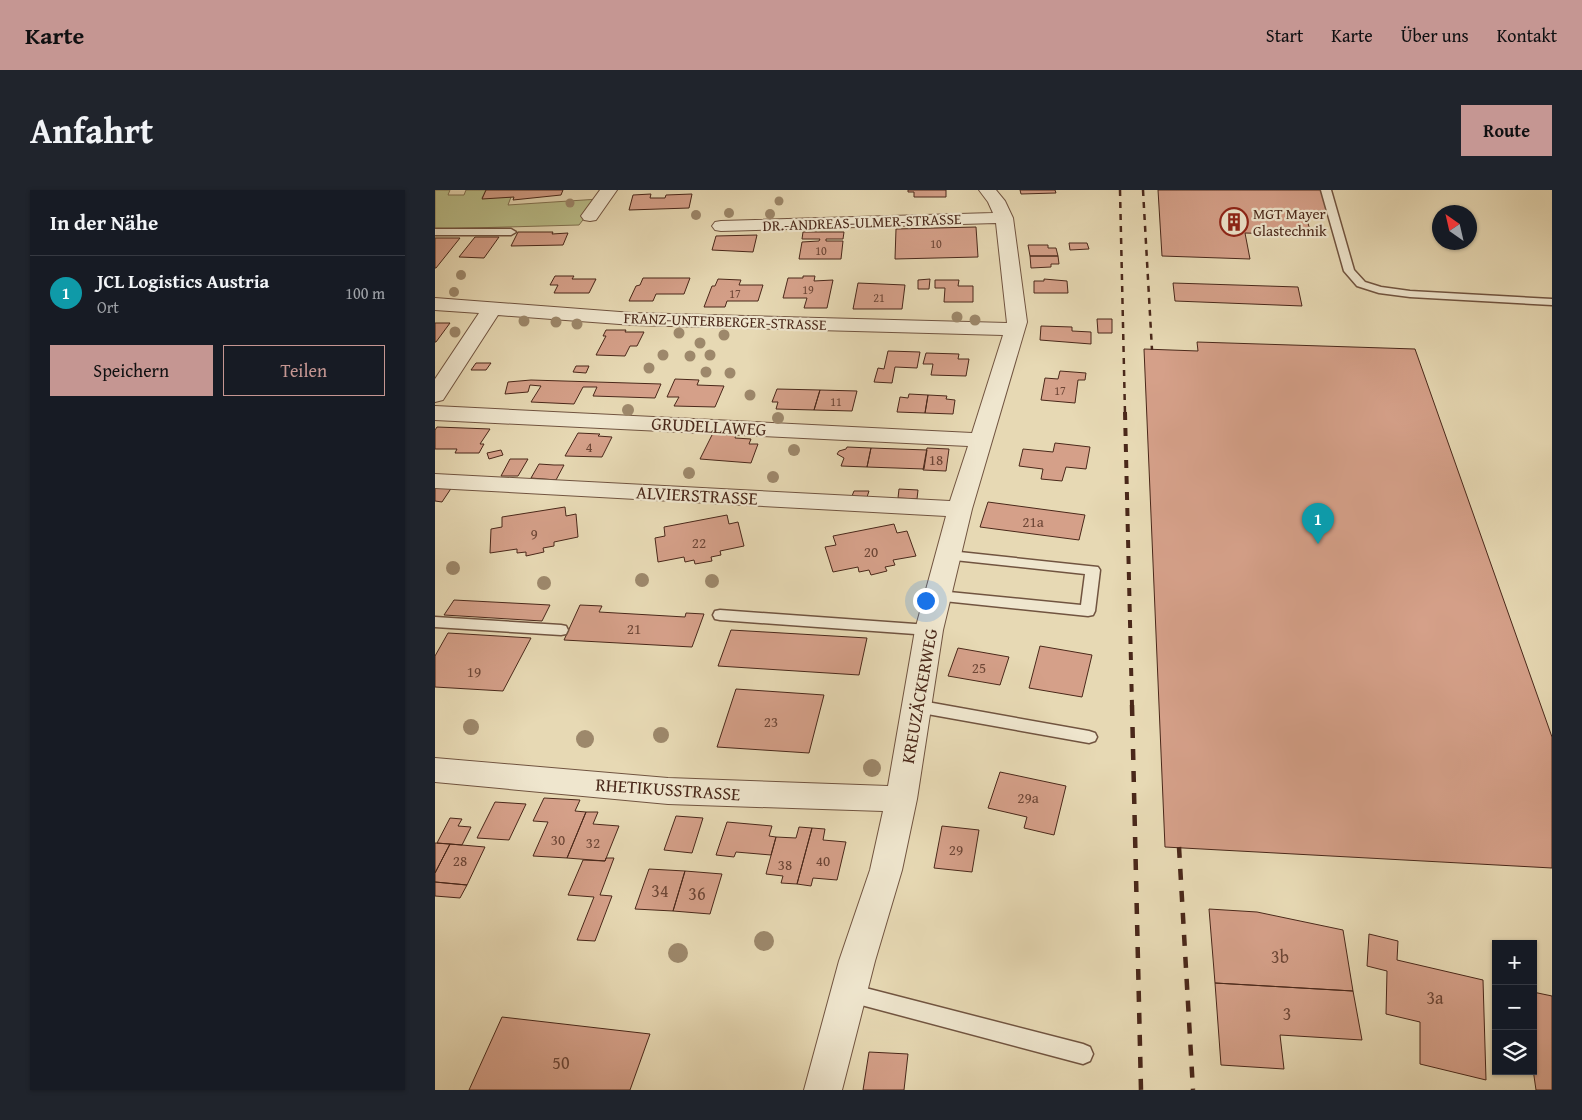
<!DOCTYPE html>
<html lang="de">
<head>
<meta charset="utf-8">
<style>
  body { margin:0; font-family:"Gentium Book Plus",serif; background:#20242c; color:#f1f3f6 }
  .controls { position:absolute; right:15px; bottom:15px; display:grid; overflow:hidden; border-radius:0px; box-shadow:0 1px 4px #0004 }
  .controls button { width:45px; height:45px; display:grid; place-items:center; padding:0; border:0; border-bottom:1px solid #363941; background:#171b24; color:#f1f3f6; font:25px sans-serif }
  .compass { position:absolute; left:997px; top:15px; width:45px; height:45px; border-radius:50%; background:#171b24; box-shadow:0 1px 4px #0004; rotate:326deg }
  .you { position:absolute; left:490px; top:410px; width:18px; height:18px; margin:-12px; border:4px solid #fff; border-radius:50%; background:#1a73e8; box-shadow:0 0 0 8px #1a73e833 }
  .badge { display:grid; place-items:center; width:32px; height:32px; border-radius:50%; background:#c59692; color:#fff; font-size:16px; font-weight:700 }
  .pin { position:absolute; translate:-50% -41px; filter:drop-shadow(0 1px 2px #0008) }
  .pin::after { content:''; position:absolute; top:26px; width:18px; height:15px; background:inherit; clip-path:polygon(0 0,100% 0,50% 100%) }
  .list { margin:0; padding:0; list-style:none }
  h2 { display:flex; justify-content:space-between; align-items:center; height:65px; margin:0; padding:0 20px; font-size:21px }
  h2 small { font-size:16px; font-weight:400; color:#9ea1a6 }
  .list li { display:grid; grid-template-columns:32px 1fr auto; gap:15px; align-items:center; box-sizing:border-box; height:75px; padding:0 20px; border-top:1px solid #363941 }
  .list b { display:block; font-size:19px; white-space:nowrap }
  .list p { margin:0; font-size:16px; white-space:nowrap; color:#9ea1a6 }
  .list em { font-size:16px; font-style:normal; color:#9ea1a6 }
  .actions { display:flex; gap:10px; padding:15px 20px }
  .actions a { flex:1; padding:11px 0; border:1px solid #c59692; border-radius:0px; text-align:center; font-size:18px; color:#c59692 }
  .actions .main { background:#c59692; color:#111 }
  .icon { flex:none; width:28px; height:28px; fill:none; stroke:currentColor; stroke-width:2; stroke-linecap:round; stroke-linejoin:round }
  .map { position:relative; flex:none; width:1117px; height:900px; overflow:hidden; border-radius:0px }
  header { display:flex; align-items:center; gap:30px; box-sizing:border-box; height:70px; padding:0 25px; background:#c59692; color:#111 }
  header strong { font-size:24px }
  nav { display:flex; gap:28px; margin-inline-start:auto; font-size:18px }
  .intro { display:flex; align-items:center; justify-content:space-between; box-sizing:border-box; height:120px; padding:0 30px }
  h1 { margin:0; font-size:35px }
  .button { padding:12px 22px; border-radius:0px; background:#c59692; color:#111; font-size:18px; font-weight:700 }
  main { display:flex; gap:30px; padding:0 30px }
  aside { flex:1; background:#171b24; border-radius:0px; box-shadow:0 1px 4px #0004 }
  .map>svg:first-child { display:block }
</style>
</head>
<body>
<header>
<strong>Karte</strong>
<nav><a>Start</a><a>Karte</a><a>Über uns</a><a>Kontakt</a></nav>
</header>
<div class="intro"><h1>Anfahrt</h1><a class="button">Route</a></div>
<main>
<aside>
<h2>In der Nähe<small></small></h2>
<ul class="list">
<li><span class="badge" style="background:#0f9aa8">1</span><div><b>JCL Logistics Austria</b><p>Ort</p></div><em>100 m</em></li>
</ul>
<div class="actions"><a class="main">Speichern</a><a>Teilen</a></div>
</aside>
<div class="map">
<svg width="1117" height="900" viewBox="0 0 1117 900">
  <rect width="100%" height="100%" fill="#e7d9b4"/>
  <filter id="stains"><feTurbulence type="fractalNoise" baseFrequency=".004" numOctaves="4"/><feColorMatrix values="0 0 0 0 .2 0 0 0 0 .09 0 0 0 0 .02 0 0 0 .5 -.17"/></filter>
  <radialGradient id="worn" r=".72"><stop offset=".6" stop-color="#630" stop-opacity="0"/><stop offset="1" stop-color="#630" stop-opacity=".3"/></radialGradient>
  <!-- green -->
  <path fill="#babe8a" stroke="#827352" d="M0,0H15L13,5H29L31,0H51L47,8L76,7L73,15L164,9L144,35L0,39Z"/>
  <!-- building -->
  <path fill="#d5a089" stroke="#4a281a" d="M51,0H128L126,5L78,10L79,7L47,9Z
    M473,0H511V7H479V2H473Z
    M585,0H620L621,3L586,4Z
    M723,0H886L892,21H870L876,45L810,43L815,69L727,66Z
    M216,4L215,8H230L231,5L257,4L254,18L194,20L198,5Z
    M541,37L543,67L460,69L461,39Z
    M83,42H118L117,44L133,43L128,55L76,56Z
    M368,42H409L408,49H391V51H408L406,69H364L367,52L384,51L385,49H367Z
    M322,45L318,62L277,60L281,46Z
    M40,47H64L49,68L24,67Z
    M0,48H25L1,78H0Z
    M634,53H652L654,59L635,60Z
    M593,55H613V58H621L623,66H595Z
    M595,66H623L624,74H616V77L596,78Z
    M120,86H139L137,89H161L154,103H119L123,95H115Z
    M368,86H380L379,91L398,90L392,118H369L372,108H348L353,88H368Z
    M208,88H255L249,104H221L218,111H194L201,96L205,95Z
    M283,89L306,90L304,95H328L323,111H292L290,117H269L277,96H280Z
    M495,89L494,99H483V90Z
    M609,89L632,91L633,103H599V91H609Z
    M500,90H524L523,96H538V112H509L510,98H500Z
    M423,93L470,95L467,119H418Z
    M738,93L863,97L867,116L740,111Z
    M662,129H677V143H663Z
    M0,133H15L1,152H0Z
    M606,136L637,137V141L656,142V154L605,150Z
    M171,140H191L190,142H209L202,156H195L190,166L161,165L171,146H168Z
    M762,152L980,159L1117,547V678L730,657L709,159L763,161Z
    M453,161L485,162L482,178L460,177L457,193L439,192L443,178L449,179Z
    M491,163L524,164L523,169H534L531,186L496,185L498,174H488Z
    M41,173H56L51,180H36Z
    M141,176H154L151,183L138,182Z
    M625,181L651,183L650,190H643L640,213L606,210L610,188L623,189Z
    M240,189L264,190L262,195L289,196L280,217L239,216L244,207H232Z
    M96,190L226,194L220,208L158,206L162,197H148L139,214L96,212L106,196L95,195L93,202L70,204L73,192Z
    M342,199L385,200L379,220L341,219L343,212H337Z
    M385,200L422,201L417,221L379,220Z
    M474,204L493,205L490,223L462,222L465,207L473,208Z
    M493,205L512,206L511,209L520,210L518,224L490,223Z
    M2,237L55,239L45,254H49L44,263H20L22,259H0V240Z
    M143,243L165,244L163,246L177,247L167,267L130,266Z
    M278,243L301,244L300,248L316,249L314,254H323L316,273L265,269Z
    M620,253L655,257L651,279L631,277L627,291L606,289L608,279L584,276L588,259L618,262Z
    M412,257L436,258L432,277L406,276L409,268L402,264L404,261L411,259Z
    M436,258L492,260L489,279L432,277Z
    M492,258L514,259L511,281L488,280Z
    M66,260L68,265L54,269L52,263Z
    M75,269H93L83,286H66Z
    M104,274L119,275H129L121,290L96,288Z
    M0,296L17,297L7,312L0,311Z
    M464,299L483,300L482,309L463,308Z
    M419,301H434L432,307L417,306Z
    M553,312L650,325L644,350L545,337Z
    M130,317L131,326L141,324L143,347L119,352V356L108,358L109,362L91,366V362L82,363V359L55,363L56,339L67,337V327Z
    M292,325L294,334L303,332L309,356L285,361L286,365L276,367L277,371L260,374L259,370L250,372L249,367L223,372L220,348L230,346L229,337Z
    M459,334L462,343L472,341L481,366L458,370L460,375L450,377L452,381L436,385L434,380L424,382L423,377L398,382L390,357L401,355L398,346Z
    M19,410L115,415L107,431L9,425Z
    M145,415L167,416L164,422L250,427L251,423L269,424L257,457L129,450Z
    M296,440L432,448L424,485L283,476Z
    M13,443L96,448L68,501L0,497V466Z
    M605,456L657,465L647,507L594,498Z
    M523,458L574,467L565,495L513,486Z
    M301,499L389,505L374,563L282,557Z
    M565,582L631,596L619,645L589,638L592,627L553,618Z
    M109,608L145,610L140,621L151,622L132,668L98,666L113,632L98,631Z
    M60,612L91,614L74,650L42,648Z
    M151,622H163L158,634L184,636L170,671L132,668Z
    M241,626L268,628L257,663L229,660Z
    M15,628L27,629L23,636L36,637L27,655L2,653Z
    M292,632L337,636L334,646L341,647L336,665L301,662L299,667L281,665Z
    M507,636L544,640L537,682L499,678Z
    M364,637L377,638L362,694L346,693L348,686L331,684L341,647L361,648Z
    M377,638L390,639L388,650L411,652L402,690L378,688L376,696L362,694Z
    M0,653L15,654L0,683Z
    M15,654L50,657L32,695L0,692V683Z
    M171,668H179L165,705L177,706L160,751L142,750L159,707L133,705L148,670L170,671Z
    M214,679L250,681L238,721L200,719Z
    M250,681L287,684L275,724L238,721Z
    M0,692L32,695L25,708L0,706Z
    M774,719L822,722L908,740L918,801L780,793Z
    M934,744L963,751L962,770L1048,790L1051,890L985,874V832L951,824L952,781L932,776Z
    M780,793L918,801L927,850L845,845L849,879L786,875Z
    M1098,802L1117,806V900H1101L1098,879Z
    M67,827L215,844L195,900H34Z
    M434,862L473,864L469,900H428Z"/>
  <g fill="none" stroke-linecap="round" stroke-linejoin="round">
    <defs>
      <path id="service" d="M886,0H896L919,80L930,92L946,97L975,101L1117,109V115L975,107L944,103L922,96L909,81Z
        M0,39H76L81,42L76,45H0Z
        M515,361L663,377L665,380L660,421L658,425L653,426L499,410L497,406L499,402L504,401L646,415L650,384L510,369L508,366L510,363Z
        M285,420L494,435L499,436L501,440L499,444L494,445L285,430L280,429L278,425L280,421Z
        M0,427L126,435L131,436L133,440L131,444L126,445L0,437Z
        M481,510L654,541L660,543L662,547L660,551L654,553L481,522L475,520L473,516L475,512Z
        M415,794L648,854L655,857L658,864L655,871L648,874L415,812L408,809L405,803L408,797Z"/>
      <path id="minor" d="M165,0H182L161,30L155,31L149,30L146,26Z
        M544,0H561L570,11L578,28L592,132L537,319L508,440L482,609L467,680L440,771L407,900H369L404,771L435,680L448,621L233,614L0,592V568L233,588L453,596L480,440L511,326L0,298V284L515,311L533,256L0,230V216L537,243L568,145L198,135L63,125L8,210L0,212V189L44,123L0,120V108L198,123L572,133L561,33L286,41L280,40L277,36L280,32L286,31L558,23L553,12Z"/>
    </defs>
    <!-- service casing -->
    <use href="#service" stroke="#715440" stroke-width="3"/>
    <!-- minor casing -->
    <use href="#minor" stroke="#715440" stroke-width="2"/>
    <!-- service -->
    <use href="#service" fill="#efe6ce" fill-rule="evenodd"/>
    <!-- minor -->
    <use href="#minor" fill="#efe6ce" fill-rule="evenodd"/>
    <!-- rail-far2 -->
    <path stroke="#4a281a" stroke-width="2.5" stroke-dasharray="6 6" stroke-linecap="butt" d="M685,0L690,224
      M708,0L717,160"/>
    <!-- rail-far1 -->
    <path stroke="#4a281a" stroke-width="4" stroke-dasharray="8 8" stroke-linecap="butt" d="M690,222L697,516"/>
    <!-- rail -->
    <path stroke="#4a281a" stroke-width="4.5" stroke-dasharray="11 11" stroke-linecap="butt" d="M697,515L706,900
      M744,657L758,900"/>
  </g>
  <!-- trees -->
  <g fill="#9d886b">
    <circle cx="344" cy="11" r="4.5"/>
    <circle cx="135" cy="13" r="4.5"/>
    <circle cx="294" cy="23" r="5"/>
    <circle cx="335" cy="24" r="5"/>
    <circle cx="261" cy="25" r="5"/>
    <circle cx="26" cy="85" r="5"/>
    <circle cx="19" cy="102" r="5"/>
    <circle cx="522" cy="127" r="5.5"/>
    <circle cx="540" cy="130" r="5.5"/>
    <circle cx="89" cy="131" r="5.5"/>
    <circle cx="121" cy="132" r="5.5"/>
    <circle cx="142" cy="134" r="5.5"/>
    <circle cx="20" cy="142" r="5.5"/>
    <circle cx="244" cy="143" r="5.5"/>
    <circle cx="289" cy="145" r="5.5"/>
    <circle cx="265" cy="153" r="5.5"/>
    <circle cx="228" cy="165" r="5.5"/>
    <circle cx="275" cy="165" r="5.5"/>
    <circle cx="255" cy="166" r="5.5"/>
    <circle cx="214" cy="178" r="5.5"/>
    <circle cx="271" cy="182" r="5.5"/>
    <circle cx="295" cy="183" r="5.5"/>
    <circle cx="315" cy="205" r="5.5"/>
    <circle cx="193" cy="220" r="6"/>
    <circle cx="343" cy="228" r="6"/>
    <circle cx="359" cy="260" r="6"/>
    <circle cx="254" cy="283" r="6"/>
    <circle cx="338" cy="287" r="6"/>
    <circle cx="18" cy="378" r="7"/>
    <circle cx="207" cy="390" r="7"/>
    <circle cx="277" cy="391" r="7"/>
    <circle cx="109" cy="393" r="7"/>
    <circle cx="36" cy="537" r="8"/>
    <circle cx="226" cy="545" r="8"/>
    <circle cx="150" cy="549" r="9"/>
    <circle cx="437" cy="578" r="9"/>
    <circle cx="329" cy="751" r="10"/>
    <circle cx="243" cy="763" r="10"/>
  </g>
  <!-- icons -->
  <defs>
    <symbol id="building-ring" viewBox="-11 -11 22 22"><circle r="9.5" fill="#efe6ce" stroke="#8f2418" stroke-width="1.5"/><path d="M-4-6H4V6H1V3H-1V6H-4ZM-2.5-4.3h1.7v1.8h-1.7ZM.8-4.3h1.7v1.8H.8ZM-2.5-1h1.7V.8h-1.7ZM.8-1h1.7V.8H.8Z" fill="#8f2418"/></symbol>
  </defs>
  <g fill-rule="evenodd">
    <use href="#building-ring" x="783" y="16" width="32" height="32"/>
  </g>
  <g text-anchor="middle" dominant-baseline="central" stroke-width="4.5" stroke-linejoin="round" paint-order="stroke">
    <!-- far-number labels -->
    <g font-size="12" fill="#6d4636">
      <text x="501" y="53">10</text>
      <text x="386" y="60">10</text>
      <text x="373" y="99">19</text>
      <text x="300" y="103">17</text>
      <text x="444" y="107">21</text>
      <text x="625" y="200">17</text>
      <text x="401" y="211">11</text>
    </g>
    <!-- far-poi labels -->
    <g font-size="15" fill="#4a281a" stroke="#efe6ce" text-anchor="start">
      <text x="818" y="23">MGT Mayer<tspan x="818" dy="17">Glastechnik</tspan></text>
    </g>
    <!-- far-street labels -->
    <g font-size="15" fill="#4a281a" stroke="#efe6ce">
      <text transform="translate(427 32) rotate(-2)">DR.-ANDREAS-ULMER-STRASSE</text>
      <text transform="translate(290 131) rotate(2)">FRANZ-UNTERBERGER-STRASSE</text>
    </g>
    <!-- number labels -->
    <g font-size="15" fill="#6d4636">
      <text x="154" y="256">4</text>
      <text x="501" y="269">18</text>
      <text x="598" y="331">21a</text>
      <text x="99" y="343">9</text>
      <text x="264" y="352">22</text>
      <text x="436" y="361">20</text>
      <text x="199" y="438">21</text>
      <text x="544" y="477">25</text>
      <text x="39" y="481">19</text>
      <text x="336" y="531">23</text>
      <text x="593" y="607">29a</text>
      <text x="123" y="649">30</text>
      <text x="158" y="652">32</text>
      <text x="521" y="659">29</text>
      <text x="25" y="670">28</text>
      <text x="388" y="670">40</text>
      <text x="350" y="674">38</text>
    </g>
    <!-- street labels -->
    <g font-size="18" fill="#4a281a" stroke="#efe6ce">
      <text transform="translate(274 236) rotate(3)">GRUDELLAWEG</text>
      <text transform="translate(262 305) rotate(3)">ALVIERSTRASSE</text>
      <text transform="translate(484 506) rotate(-80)">KREUZÄCKERWEG</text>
      <text transform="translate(233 599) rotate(4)">RHETIKUSSTRASSE</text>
    </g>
    <!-- near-number labels -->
    <g font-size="18" fill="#6d4636">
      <text x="225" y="700">34</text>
      <text x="262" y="703">36</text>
      <text x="845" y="766">3b</text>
      <text x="1000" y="807">3a</text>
      <text x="852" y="823">3</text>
      <text x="126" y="872">50</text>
    </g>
  </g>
  <rect width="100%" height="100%" filter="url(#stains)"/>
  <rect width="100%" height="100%" fill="url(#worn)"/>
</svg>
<div class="controls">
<button>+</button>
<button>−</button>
<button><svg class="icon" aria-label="layers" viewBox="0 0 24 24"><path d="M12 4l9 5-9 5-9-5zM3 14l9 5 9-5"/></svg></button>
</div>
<svg class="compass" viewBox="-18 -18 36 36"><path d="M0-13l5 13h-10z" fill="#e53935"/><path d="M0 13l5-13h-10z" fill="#9ea1a6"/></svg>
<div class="you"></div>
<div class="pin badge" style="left:883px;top:354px;background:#0f9aa8">1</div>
</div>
</main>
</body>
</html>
